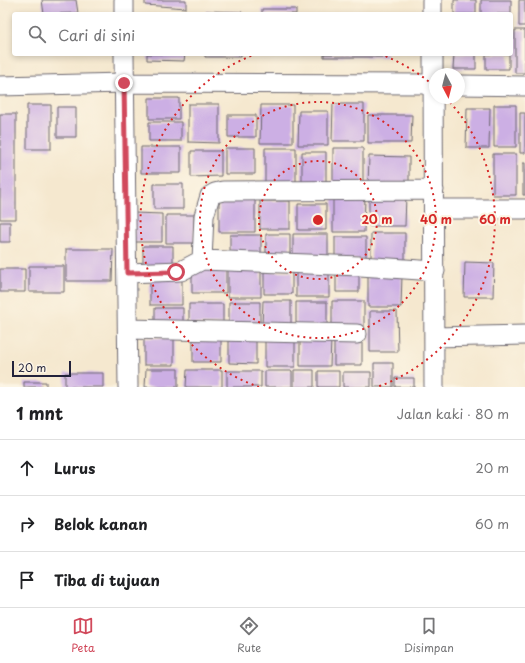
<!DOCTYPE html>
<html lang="id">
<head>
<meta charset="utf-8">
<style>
  body { margin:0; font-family:"Playpen Sans",sans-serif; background:#f6f6f6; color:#202124 }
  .compass { position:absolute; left:429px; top:68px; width:36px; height:36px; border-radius:50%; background:#fff; box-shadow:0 2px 6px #0003; rotate:173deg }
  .scale { position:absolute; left:12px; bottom:10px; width:59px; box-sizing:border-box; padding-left:4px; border:2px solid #22223b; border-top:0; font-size:11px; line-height:14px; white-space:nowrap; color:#22223b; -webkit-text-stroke:3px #fcf5e5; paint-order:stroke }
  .stop { position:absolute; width:12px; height:12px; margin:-9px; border:3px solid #d1495b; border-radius:50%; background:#fff }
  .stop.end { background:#d1495b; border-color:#fff; box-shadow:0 1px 4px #0008 }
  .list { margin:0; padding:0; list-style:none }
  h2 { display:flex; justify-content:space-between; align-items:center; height:52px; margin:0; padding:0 16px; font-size:17px }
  h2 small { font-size:13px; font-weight:400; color:#757577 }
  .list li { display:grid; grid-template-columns:26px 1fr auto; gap:12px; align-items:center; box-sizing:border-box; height:56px; padding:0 16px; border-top:1px solid #e0e0e0 }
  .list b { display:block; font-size:15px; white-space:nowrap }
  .list em { font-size:13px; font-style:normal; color:#757577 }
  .icon { flex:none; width:22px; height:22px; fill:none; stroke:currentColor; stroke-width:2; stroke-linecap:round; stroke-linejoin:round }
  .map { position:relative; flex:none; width:525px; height:387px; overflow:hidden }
  .search { position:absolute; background:#fff; box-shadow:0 2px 6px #0003; left:12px; right:12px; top:12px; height:44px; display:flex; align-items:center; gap:10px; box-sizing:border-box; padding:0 14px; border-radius:4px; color:#757577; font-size:15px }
  .sheet { height:220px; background:#fff }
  nav { display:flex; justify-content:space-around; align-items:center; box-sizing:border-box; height:56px; border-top:1px solid #e0e0e0; background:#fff; font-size:11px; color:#757577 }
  nav a { display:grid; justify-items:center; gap:2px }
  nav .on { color:#d1495b }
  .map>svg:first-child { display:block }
</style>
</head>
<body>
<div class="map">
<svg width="525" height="387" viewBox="0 0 525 387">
  <rect width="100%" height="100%" fill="#fcf5e5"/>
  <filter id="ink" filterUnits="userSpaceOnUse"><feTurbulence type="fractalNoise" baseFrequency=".025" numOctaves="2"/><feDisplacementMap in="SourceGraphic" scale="8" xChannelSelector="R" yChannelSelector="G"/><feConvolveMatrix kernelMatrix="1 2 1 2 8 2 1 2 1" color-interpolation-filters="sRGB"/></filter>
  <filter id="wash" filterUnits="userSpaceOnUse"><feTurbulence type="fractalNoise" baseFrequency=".012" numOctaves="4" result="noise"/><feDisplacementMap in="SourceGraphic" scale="16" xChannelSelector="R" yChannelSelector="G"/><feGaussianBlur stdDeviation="0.9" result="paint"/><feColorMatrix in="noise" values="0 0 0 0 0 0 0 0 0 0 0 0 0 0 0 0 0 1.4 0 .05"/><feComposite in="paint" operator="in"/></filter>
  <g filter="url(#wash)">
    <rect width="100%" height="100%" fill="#f5e8cf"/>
    <g id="blocks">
      <!-- building -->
      <path fill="#ccafe4" d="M42,0H76L78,13L44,14Z
        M145,0H186V8L145,5Z
        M454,0H476V14H454Z
        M481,0H511V14H481Z
        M519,0H525V26H519Z
        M262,9H296V14H262Z
        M206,11L242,12V14H206Z
        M515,30H525V73H515Z
        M147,54H185L184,61L147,60Z
        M205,54H241V57H205Z
        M324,54H387V57H324Z
        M454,54H476V69H453Z
        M486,54H509V69H486Z
        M149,98H179V119H149Z
        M188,104H219V143L188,142Z
        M333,104H364V141H332Z
        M27,105H51V149H27Z
        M261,105H293V143H260Z
        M494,105H516V147H494Z
        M57,107H76V137H57Z
        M467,108H490L489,148H466Z
        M299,111H328V145H298Z
        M520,113H525V153H520Z
        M0,114H16V219H0Z
        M228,115H256V137H228Z
        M368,115H412L411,143H368Z
        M149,122H181V141H149Z
        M141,147H181V173H141Z
        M225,148H255V174H225Z
        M265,148H296V183H265Z
        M333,148H363V184H333Z
        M191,151H221V176L191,177Z
        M302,152H326V183H302Z
        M493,154H516V195H493Z
        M369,156L409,157V187H368Z
        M523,163H525V195H523Z
        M154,184H183V209H154Z
        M369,195H406L405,226H369Z
        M333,197H365L364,232H333Z
        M219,199H255V232H219Z
        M260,201H290V229H260Z
        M298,204H326V230H298Z
        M134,213L162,214V242H134Z
        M166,215H194V243H166Z
        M0,222H10V242H0Z
        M371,233H405V265H371Z
        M266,234H290V254H266Z
        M293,234H328V257H293Z
        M230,235H261V256L230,257Z
        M335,237H366V260L335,259Z
        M143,246H173V265L143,266Z
        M66,249H113L112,281H66Z
        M465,262L494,263L493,297H464Z
        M29,266H64V292H29Z
        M228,266H261V297H228Z
        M296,267H329V297H296Z
        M192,268H226V293H192Z
        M0,269H25V292H0Z
        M336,270H359V292H336Z
        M264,272H292V294H264Z
        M368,275H402L401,307H368Z
        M150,278H182V305H150Z
        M263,301H291V326H262Z
        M332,301H364V327H332Z
        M229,302H260V326H229Z
        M296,302H327V326H296Z
        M189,304H223V324H189Z
        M155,308H183V325H155Z
        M370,311H397L398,352H370Z
        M193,335H221V362H193Z
        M265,337H295V367H265Z
        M144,338H174V365H144Z
        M229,338H256V364L229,363Z
        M334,338H362V365H334Z
        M300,340H331L330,366H300Z
        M374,363H393V387H374Z
        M146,369H178V387H145Z
        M187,370H222V387H186Z
        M294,370H314V387H294Z
        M227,371H261V387H227Z
        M265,371H292V387H265Z
        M318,371H339V387H318Z
        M343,372H371V387H343Z
        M65,373H103V387H65Z
        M395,378H414V387H395Z
        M24,382H46V387H24Z"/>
    </g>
  </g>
  <g filter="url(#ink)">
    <use href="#blocks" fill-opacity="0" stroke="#6c676f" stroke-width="1"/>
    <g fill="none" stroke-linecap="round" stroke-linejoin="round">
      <defs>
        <path id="minor" d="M432,0V14
          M124,14V0
          M124,54L128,387
          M433,54L434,387
          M459,85L525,86
          M0,86L124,83L435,84
          M435,209H525
          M202,260L204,216L210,196L215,193L223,191L434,190
          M127,273L181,271L202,260L360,266L435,271
          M128,329L357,334
          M434,337L525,335"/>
      </defs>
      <!-- minor casing -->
      <use href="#minor" stroke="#6c676f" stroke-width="21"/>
      <!-- minor -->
      <use href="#minor" stroke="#fff" stroke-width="19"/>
    </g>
  </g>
  <g fill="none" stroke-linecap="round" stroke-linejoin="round" filter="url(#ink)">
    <!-- route -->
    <path stroke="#d1495b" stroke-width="5" d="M124,83L127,273L176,272"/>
  </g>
  <!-- distance rings -->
  <g fill="none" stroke="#d62828" stroke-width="2" stroke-dasharray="2 4">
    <circle cx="318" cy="220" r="59"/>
    <circle cx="318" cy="220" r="118"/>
    <path d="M259 387A177 177 0 0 1 256 54M380 54A177 177 0 0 1 434 86M446 98A177 177 0 0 1 377 387"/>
  </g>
  <circle cx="318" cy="220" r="6" fill="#d62828" stroke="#fcf5e5" stroke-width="2"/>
  <g font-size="12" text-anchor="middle" font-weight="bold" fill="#d62828" stroke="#fcf5e5" stroke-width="4" stroke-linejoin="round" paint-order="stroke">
    <text x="377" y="224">20 m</text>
    <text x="436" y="224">40 m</text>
    <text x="495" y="224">60 m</text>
  </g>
</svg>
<svg class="compass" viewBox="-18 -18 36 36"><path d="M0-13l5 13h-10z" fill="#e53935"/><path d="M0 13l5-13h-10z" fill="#757577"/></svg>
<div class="scale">20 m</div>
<div class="stop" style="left:176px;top:272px"></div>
<div class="stop end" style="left:124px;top:83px"></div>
<div class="search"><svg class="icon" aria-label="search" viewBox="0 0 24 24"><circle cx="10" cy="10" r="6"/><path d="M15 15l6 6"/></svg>Cari di sini</div>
</div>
<section class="sheet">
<h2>1 mnt<small>Jalan kaki · 80 m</small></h2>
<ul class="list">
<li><svg class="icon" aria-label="ahead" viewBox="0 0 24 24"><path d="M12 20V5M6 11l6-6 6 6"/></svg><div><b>Lurus</b></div><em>20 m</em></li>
<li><svg class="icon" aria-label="right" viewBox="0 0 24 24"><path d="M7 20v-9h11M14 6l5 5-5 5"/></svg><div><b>Belok kanan</b></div><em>60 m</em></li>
<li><svg class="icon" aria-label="arrive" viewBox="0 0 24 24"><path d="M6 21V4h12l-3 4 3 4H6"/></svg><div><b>Tiba di tujuan</b></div></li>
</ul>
</section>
<nav>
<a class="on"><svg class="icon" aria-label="map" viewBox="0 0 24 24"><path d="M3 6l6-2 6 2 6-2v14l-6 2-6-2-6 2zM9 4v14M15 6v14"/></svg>Peta</a>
<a><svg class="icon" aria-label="directions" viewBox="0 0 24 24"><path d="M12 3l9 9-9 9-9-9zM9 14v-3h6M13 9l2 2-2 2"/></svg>Rute</a>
<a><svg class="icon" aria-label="saved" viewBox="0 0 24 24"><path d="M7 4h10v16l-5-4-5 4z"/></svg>Disimpan</a>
</nav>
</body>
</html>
